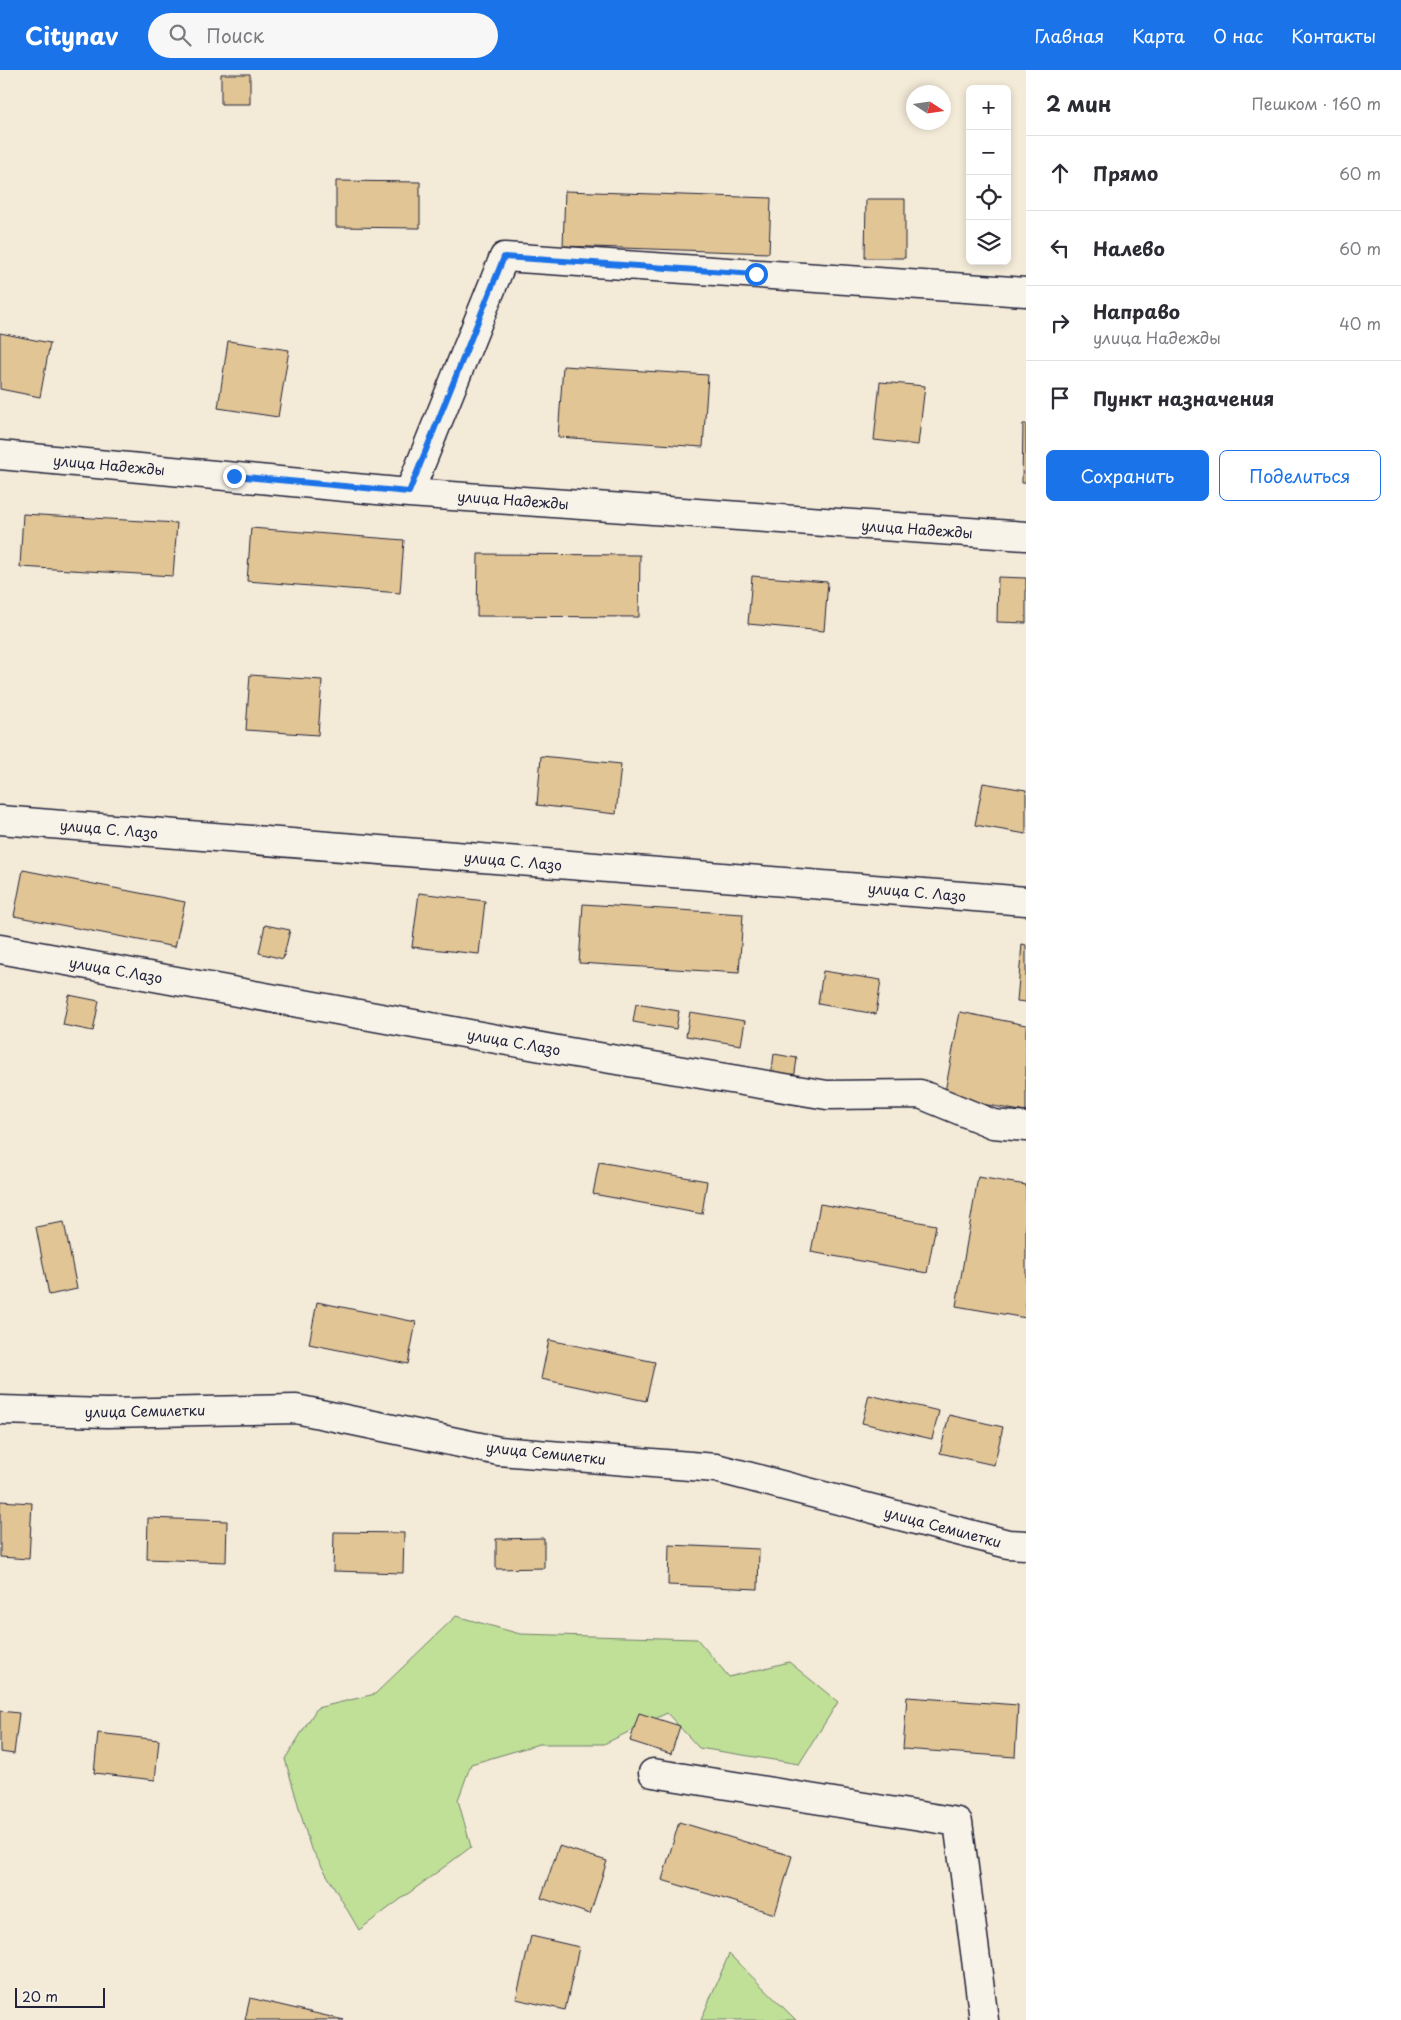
<!DOCTYPE html>
<html lang="ru">
<head>
<meta charset="utf-8">
<style>
  body { margin:0; font-family:"Playpen Sans",sans-serif; background:#f7f7f7; color:#2b2b33 }
  .controls { position:absolute; right:15px; top:15px; display:grid; overflow:hidden; border-radius:8px; box-shadow:0 2px 8px #0003 }
  .controls button { width:45px; height:45px; display:grid; place-items:center; padding:0; border:0; border-bottom:1px solid #e1e1e2; background:#fff; color:#2b2b33; font:25px sans-serif }
  .compass { position:absolute; left:906px; top:15px; width:45px; height:45px; border-radius:50%; background:#fff; box-shadow:0 2px 8px #0003; rotate:102deg }
  .scale { position:absolute; left:15px; bottom:12px; width:90px; box-sizing:border-box; padding-left:5px; border:2px solid #22223b; border-top:0; font-size:14px; line-height:18px; white-space:nowrap; color:#22223b; -webkit-text-stroke:4px #f7f3e8; paint-order:stroke }
  .stop { position:absolute; width:15px; height:15px; margin:-11px; border:4px solid #1a73e8; border-radius:50%; background:#fff }
  .stop.end { background:#1a73e8; border-color:#fff; box-shadow:0 1px 5px #0008 }
  .list { margin:0; padding:0; list-style:none }
  h2 { display:flex; justify-content:space-between; align-items:center; height:65px; margin:0; padding:0 20px; font-size:21px }
  h2 small { font-size:16px; font-weight:400; color:#7c7c81 }
  .list li { display:grid; grid-template-columns:32px 1fr auto; gap:15px; align-items:center; box-sizing:border-box; height:75px; padding:0 20px; border-top:1px solid #e1e1e2 }
  .list b { display:block; font-size:19px; white-space:nowrap }
  .list p { margin:0; font-size:16px; white-space:nowrap; color:#7c7c81 }
  .list em { font-size:16px; font-style:normal; color:#7c7c81 }
  .actions { display:flex; gap:10px; padding:15px 20px }
  .actions a { flex:1; padding:11px 0; border:1px solid #1a73e8; border-radius:8px; text-align:center; font-size:18px; color:#1a73e8 }
  .actions .main { background:#1a73e8; color:#fff }
  .icon { flex:none; width:28px; height:28px; fill:none; stroke:currentColor; stroke-width:2; stroke-linecap:round; stroke-linejoin:round }
  .map { position:relative; flex:none; width:1026px; height:1950px; overflow:hidden }
  header { display:flex; align-items:center; gap:30px; box-sizing:border-box; height:70px; padding:0 25px; background:#1a73e8; color:#fff }
  header strong { font-size:24px }
  nav { display:flex; gap:28px; margin-inline-start:auto; font-size:18px }
  .search { width:350px; height:45px; background:#f7f7f7; display:flex; align-items:center; gap:12px; box-sizing:border-box; padding:0 18px; border-radius:28px; color:#7c7c81; font-size:19px }
  main { display:flex }
  aside { flex:1; background:#fff }
  .map>svg:first-child { display:block }
</style>
</head>
<body>
<header>
<strong>Citynav</strong>
<div class="search"><svg class="icon" aria-label="search" viewBox="0 0 24 24"><circle cx="10" cy="10" r="6"/><path d="M15 15l6 6"/></svg>Поиск</div>
<nav><a>Главная</a><a>Карта</a><a>О нас</a><a>Контакты</a></nav>
</header>
<main>
<div class="map">
<svg width="1026" height="1950" viewBox="0 0 1026 1950">
  <rect width="100%" height="100%" fill="#f3ead7"/>
  <filter id="ink" filterUnits="userSpaceOnUse"><feTurbulence type="fractalNoise" baseFrequency=".02" numOctaves="2"/><feDisplacementMap in="SourceGraphic" scale="10" xChannelSelector="R" yChannelSelector="G"/><feConvolveMatrix kernelMatrix="1 2 1 2 8 2 1 2 1" color-interpolation-filters="sRGB"/></filter>
  <g filter="url(#ink)">
    <!-- green -->
    <path fill="#c0e098" stroke="#71816a" d="M456,1546L520,1564L697,1569L729,1607L789,1592L838,1632L799,1694L699,1678L667,1643L604,1674H539L471,1694L458,1730L471,1777L359,1860L310,1776L285,1689L317,1638L375,1624Z
      M729,1884L796,1950H701Z"/>
    <!-- building -->
    <path fill="#e1c595" stroke="#22223b" d="M221,4H250V34H221Z
      M336,111L420,112V158L336,157Z
      M565,121L771,128L769,183L563,176Z
      M866,129H905V188H865Z
      M0,263L50,273L40,327L0,319Z
      M228,271L289,280L278,347L218,338Z
      M563,296L708,305L703,377L558,367Z
      M880,312L925,316L918,375L874,370Z
      M1023,354H1026V413H1022Z
      M23,444L177,453L173,506L20,497Z
      M251,458L404,470L400,523L247,511Z
      M478,484L640,485L639,547L477,546Z
      M752,506L828,512L824,561L748,554Z
      M998,507L1026,508V553L997,552Z
      M250,605L322,610L318,665L246,660Z
      M541,686L621,694L616,744L537,735Z
      M983,713L1026,720V764L975,755Z
      M23,800L185,832L175,877L14,846Z
      M419,823L485,831L479,884L412,877Z
      M583,834L743,844L739,903L579,893Z
      M265,855L290,860L283,889L259,883Z
      M1022,874L1026,875V932L1017,931Z
      M823,901L881,910L876,944L818,934Z
      M69,925L99,931L93,961L63,955Z
      M636,934L679,941L676,959L633,952Z
      M690,942L745,951L741,975L686,966Z
      M960,942L1026,955V1042L944,1027Z
      M774,984L797,988L794,1010L771,1007Z
      M599,1092L707,1111L702,1144L593,1124Z
      M978,1107L1026,1115V1248L956,1236Z
      M820,1134L936,1155L927,1203L811,1182Z
      M64,1152L77,1219L49,1225L36,1157Z
      M317,1232L416,1252L408,1294L309,1274Z
      M549,1270L655,1292L646,1331L541,1309Z
      M869,1325L939,1341L932,1369L862,1353Z
      M949,1345L1003,1357L994,1395L940,1383Z
      M0,1431L32,1433L29,1489L0,1487Z
      M148,1448L227,1451L226,1492L147,1489Z
      M334,1462L404,1463L403,1503L333,1501Z
      M544,1468V1498L496,1499V1469Z
      M669,1475L759,1479L758,1519L668,1515Z
      M907,1627L1018,1635L1015,1687L903,1679Z
      M0,1641L19,1643L14,1684L0,1682Z
      M639,1643L680,1656L671,1684L630,1671Z
      M98,1663L159,1670L155,1710L94,1703Z
      M679,1752L792,1786L775,1844L662,1810Z
      M559,1776L607,1791L590,1844L541,1828Z
      M531,1866L579,1877L565,1940L516,1929Z
      M250,1928L344,1950H245Z"/>
    <g fill="none" stroke-linecap="round" stroke-linejoin="round">
      <defs>
        <path id="minor" d="M0,385L409,423L1026,466
          M409,423L504,187L1026,222
          M0,750L1026,831
          M0,879L569,982L827,1025L920,1024L993,1054L1026,1057
          M0,1340L107,1343L296,1339L499,1381L716,1398L1008,1474L1026,1475
          M653,1703L958,1752L984,1950"/>
      </defs>
      <!-- minor casing -->
      <use href="#minor" stroke="#22223b" stroke-width="31"/>
      <!-- minor -->
      <use href="#minor" stroke="#f7f3e8" stroke-width="28"/>
    </g>
  </g>
  <g fill="none" stroke-linecap="round" stroke-linejoin="round" filter="url(#ink)">
    <!-- route -->
    <path stroke="#1a73e8" stroke-width="6" d="M234,406L409,422L504,187L756,204"/>
  </g>
  <g text-anchor="middle" dominant-baseline="central" stroke-width="4" stroke-linejoin="round" paint-order="stroke">
    <!-- street labels -->
    <g font-size="14" fill="#22223b" stroke="#f7f3e8">
      <text transform="translate(109 395) rotate(5)">улица Надежды</text>
      <text transform="translate(513 430) rotate(4)">улица Надежды</text>
      <text transform="translate(917 459) rotate(4)">улица Надежды</text>
      <text transform="translate(109 759) rotate(5)">улица С. Лазо</text>
      <text transform="translate(513 791) rotate(5)">улица С. Лазо</text>
      <text transform="translate(917 822) rotate(5)">улица С. Лазо</text>
      <text transform="translate(116 900) rotate(10)">улица С.Лазо</text>
      <text transform="translate(514 972) rotate(10)">улица С.Лазо</text>
      <text transform="translate(145 1341) rotate(-1)">улица Семилетки</text>
      <text transform="translate(546 1383) rotate(6)">улица Семилетки</text>
      <text transform="translate(943 1457) rotate(15)">улица Семилетки</text>
    </g>
  </g>
</svg>
<div class="controls">
<button>+</button>
<button>−</button>
<button><svg class="icon" aria-label="locate" viewBox="0 0 24 24"><circle cx="12" cy="12" r="6"/><path d="M12 2v4M12 18v4M2 12h4M18 12h4"/></svg></button>
<button><svg class="icon" aria-label="layers" viewBox="0 0 24 24"><path d="M12 4l9 5-9 5-9-5zM3 14l9 5 9-5"/></svg></button>
</div>
<svg class="compass" viewBox="-18 -18 36 36"><path d="M0-13l5 13h-10z" fill="#e53935"/><path d="M0 13l5-13h-10z" fill="#7c7c81"/></svg>
<div class="scale">20 m</div>
<div class="stop" style="left:756px;top:204px"></div>
<div class="stop end" style="left:234px;top:406px"></div>
</div>
<aside>
<h2>2 мин<small>Пешком · 160 m</small></h2>
<ul class="list">
<li><svg class="icon" aria-label="ahead" viewBox="0 0 24 24"><path d="M12 20V5M6 11l6-6 6 6"/></svg><div><b>Прямо</b></div><em>60 m</em></li>
<li><svg class="icon" aria-label="left" viewBox="0 0 24 24"><path d="M17 20v-9H6M10 6l-5 5 5 5"/></svg><div><b>Налево</b></div><em>60 m</em></li>
<li><svg class="icon" aria-label="right" viewBox="0 0 24 24"><path d="M7 20v-9h11M14 6l5 5-5 5"/></svg><div><b>Направо</b><p>улица Надежды</p></div><em>40 m</em></li>
<li><svg class="icon" aria-label="arrive" viewBox="0 0 24 24"><path d="M6 21V4h12l-3 4 3 4H6"/></svg><div><b>Пункт назначения</b></div></li>
</ul>
<div class="actions"><a class="main">Сохранить</a><a>Поделиться</a></div>
</aside>
</main>
</body>
</html>
